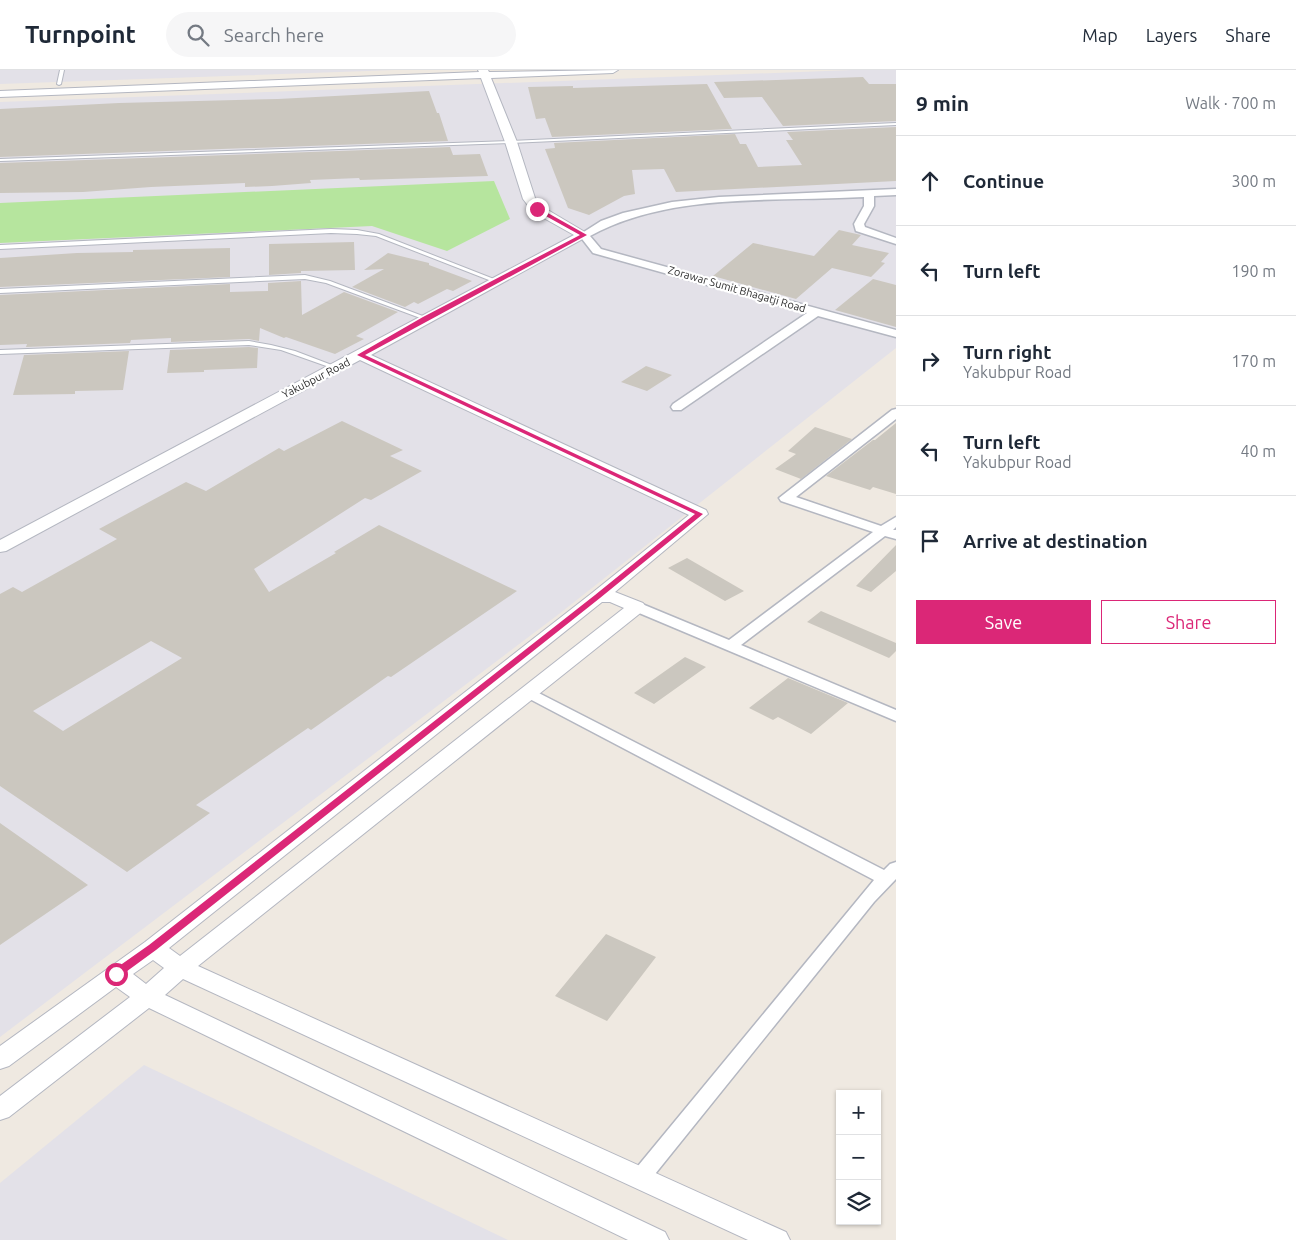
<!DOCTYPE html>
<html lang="en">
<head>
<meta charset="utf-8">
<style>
  body { margin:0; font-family:Ubuntu,sans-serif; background:#f6f6f7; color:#1f2937 }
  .controls { position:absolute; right:15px; bottom:15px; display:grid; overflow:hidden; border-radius:0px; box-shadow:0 1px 4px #0004 }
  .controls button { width:45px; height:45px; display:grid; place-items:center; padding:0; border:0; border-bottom:1px solid #e0e1e3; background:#fff; color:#1f2937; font:25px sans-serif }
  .stop { position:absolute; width:15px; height:15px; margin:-11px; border:4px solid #db2777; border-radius:50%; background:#fff }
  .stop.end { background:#db2777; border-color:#fff; box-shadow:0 1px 5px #0008 }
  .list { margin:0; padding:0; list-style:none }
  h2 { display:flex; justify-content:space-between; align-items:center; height:65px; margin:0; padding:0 20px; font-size:21px }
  h2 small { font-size:16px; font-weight:400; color:#747a83 }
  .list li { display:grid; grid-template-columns:32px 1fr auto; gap:15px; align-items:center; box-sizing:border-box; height:90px; padding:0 20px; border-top:1px solid #e0e1e3 }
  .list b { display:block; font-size:19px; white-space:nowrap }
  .list p { margin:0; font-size:16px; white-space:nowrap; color:#747a83 }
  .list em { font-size:16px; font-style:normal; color:#747a83 }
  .actions { display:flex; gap:10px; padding:15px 20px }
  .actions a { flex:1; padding:11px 0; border:1px solid #db2777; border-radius:0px; text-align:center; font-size:18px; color:#db2777 }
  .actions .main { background:#db2777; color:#fff }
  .icon { flex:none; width:28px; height:28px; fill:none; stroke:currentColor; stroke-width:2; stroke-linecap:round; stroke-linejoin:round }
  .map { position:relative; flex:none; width:896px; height:1170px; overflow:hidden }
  header { display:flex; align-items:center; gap:30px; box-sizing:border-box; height:70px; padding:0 25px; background:#fff; border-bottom:1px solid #e0e1e3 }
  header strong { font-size:24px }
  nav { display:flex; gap:28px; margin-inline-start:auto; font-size:18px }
  .search { width:350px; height:45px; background:#f6f6f7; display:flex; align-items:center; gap:12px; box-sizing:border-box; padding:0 18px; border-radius:28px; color:#747a83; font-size:19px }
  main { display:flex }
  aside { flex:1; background:#fff }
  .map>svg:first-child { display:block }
</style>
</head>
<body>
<header>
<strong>Turnpoint</strong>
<div class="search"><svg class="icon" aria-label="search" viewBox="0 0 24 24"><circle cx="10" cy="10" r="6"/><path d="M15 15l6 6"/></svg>Search here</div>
<nav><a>Map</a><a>Layers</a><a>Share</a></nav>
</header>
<main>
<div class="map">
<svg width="896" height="1170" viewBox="0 0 896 1170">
  <rect width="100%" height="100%" fill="#efe9e1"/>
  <!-- industrial -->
  <path fill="#e3e1e8" d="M0,0H395L0,14Z
    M852,0H896V278L559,544L0,967V32Z
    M144,995L508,1170H0V1113Z"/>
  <!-- green -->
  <path fill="#b6e59e" d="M494,111L510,149L447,181L372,156L0,173V133Z"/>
  <!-- building -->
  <path fill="#cbc7bf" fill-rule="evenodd" d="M863,7L869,14H896V51L783,56L762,27L724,28L714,12Z
    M707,14L732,59L552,67L545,48L536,49L528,17L573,16V18Z
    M429,21L437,43H439L448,71L0,87V39L119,33L278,29Z
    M896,57V111L676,122L664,99L632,100L635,124L624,126L589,145L568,138L545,79L555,78L554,73L735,64L740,74H746L758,97L802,95L786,70H793L787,62Z
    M450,77L453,85L480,84L488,106L360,110L359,108L310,110L311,113L272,116L245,117V113L151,117L83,122L0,123V93Z
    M839,160L861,165L852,175L889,183L881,192L885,193L871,207L832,198L796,229L713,206L753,173L814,186Z
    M354,172L355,200L301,201V203L269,205V174Z
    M230,178V207L0,217V188L77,183L133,182V180Z
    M388,183L429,193V195L472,211L453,221L447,219L418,234L414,232L405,237L352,217L384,199L364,200Z
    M873,209L896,215V257L835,240Z
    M301,211L302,245L344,222L398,242L356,266L364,269L335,284L286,267L284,268L260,258L259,271L249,269L171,272V268L131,270L130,273L26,277L27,274L0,275V225L230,214V222L268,221V213Z
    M249,277L258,278L257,298L204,300V302L167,303L170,280Z
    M129,281L123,320L75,321V324L13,325L24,285Z
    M646,296L672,305L647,321L621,312Z
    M342,351L403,380L390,386L422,401L371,430L365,428L254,499L269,522L336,483L334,482L379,455L517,521L391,607L388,606L311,660L308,658L196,735L210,743L127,802L0,716V524L13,517L22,522L117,469L99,459L186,412L206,421L279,378L284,381ZM151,571L182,588L63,661L33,641Z
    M896,353V424L873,417L870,420L826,406L873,370H875Z
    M815,357L852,369L801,409L775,399L796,384L788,381Z
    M896,475V501L871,522L856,516Z
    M687,488L744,521L725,531L668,498Z
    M821,541L896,573V581L889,588L807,552Z
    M685,587L706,597L654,634L634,623Z
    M788,608L848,633L811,664L778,647L773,650L749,638Z
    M0,753L88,815L0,875Z
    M606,864L656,887L607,951L555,926Z"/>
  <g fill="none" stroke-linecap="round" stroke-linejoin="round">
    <defs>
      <path id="service" d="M60,0H64L61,14L59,15L57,14Z
        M896,53V55L511,73L0,91V89L511,71Z
        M331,159L357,160L379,164L499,211L494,212L376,166L357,164L331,163L0,179V175Z
        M305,205L330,211L428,248L425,250L423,249L326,213L305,209L0,223V219Z
        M249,271L271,275L295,281L337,297L336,298H332L281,280L249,275L0,284V280Z"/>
      <path id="minor" d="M896,119V125L874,126V136L864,154L865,157L896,168V174L856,161L854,154L864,136V127C775,132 670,122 590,166L601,179L896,260V267L818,246L681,340H673L671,337L673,334L807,243L593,183L579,165L601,151L623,143L672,132L719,127Z
        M896,339V349L796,427L881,456L896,447V457L893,460H896V469L885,466L741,575L896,640V651L632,540L630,537L632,534H642L729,570L873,462L781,431L779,428L892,340Z
        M529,618L884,800L890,794L896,792V809L874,832L647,1114L640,1117L633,1114L630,1108L633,1102L874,810L524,626L521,623L524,620Z"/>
      <path id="tertiary" d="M478,0H488L489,2L618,0L613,3L491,8L517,72L535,128L541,136L590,165L371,285L706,440L708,444L615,522L643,533L646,537L643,541L198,896L786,1162L790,1170H748L183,909L165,925L665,1162L669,1170H628L149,938L9,1047L0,1050V1026L130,927L116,917L9,996L0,999V976L145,872L592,523L689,445L360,290L6,481L0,482V470L574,165L533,142L523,129L505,72L481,8L0,27V21L479,2ZM602,532H610L624,538L180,886L169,878ZM153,890L164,898L146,914L133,904Z"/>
    </defs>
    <!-- service casing -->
    <use href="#service" stroke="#b4b7c1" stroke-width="2"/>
    <!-- minor casing -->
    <use href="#minor" stroke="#b4b7c1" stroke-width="3"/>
    <!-- tertiary casing -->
    <use href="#tertiary" stroke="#b4b7c1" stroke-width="2"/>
    <!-- service -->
    <use href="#service" fill="#fff" fill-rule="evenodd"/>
    <!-- minor -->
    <use href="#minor" fill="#fff" fill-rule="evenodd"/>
    <!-- tertiary -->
    <use href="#tertiary" fill="#fff" fill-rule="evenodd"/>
  </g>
  <!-- route -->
  <path fill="#db2777" d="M535,138H539L587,165L365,285L703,444L600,528L156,880L119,907H112V901L149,875L595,525L695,444L357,285L423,247L580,165L535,140Z"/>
  <g text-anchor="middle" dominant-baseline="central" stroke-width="4.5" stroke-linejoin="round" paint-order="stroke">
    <!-- far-street labels -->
    <g font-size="11" fill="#2e2e2e" stroke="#fff">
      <text transform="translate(737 219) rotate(16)">Zorawar Sumit Bhagatji Road</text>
      <text transform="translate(316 308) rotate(-27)">Yakubpur Road</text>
    </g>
  </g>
</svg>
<div class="controls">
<button>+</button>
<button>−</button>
<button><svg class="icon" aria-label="layers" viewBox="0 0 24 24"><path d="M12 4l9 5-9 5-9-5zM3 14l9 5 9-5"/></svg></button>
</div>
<div class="stop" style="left:116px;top:904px"></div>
<div class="stop end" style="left:537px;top:139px"></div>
</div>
<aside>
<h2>9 min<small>Walk · 700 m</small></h2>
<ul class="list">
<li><svg class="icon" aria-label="ahead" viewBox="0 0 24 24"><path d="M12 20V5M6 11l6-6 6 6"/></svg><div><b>Continue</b></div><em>300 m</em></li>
<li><svg class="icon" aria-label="left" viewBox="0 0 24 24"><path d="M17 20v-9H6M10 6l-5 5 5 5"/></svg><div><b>Turn left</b></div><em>190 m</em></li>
<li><svg class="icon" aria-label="right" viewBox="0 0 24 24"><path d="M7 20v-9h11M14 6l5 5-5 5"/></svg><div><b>Turn right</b><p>Yakubpur Road</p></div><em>170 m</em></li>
<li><svg class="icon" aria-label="left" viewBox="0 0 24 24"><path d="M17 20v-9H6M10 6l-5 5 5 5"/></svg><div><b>Turn left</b><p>Yakubpur Road</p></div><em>40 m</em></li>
<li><svg class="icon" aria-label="arrive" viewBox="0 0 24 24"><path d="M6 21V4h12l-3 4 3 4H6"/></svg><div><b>Arrive at destination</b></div></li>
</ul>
<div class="actions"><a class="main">Save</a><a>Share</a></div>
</aside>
</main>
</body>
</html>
